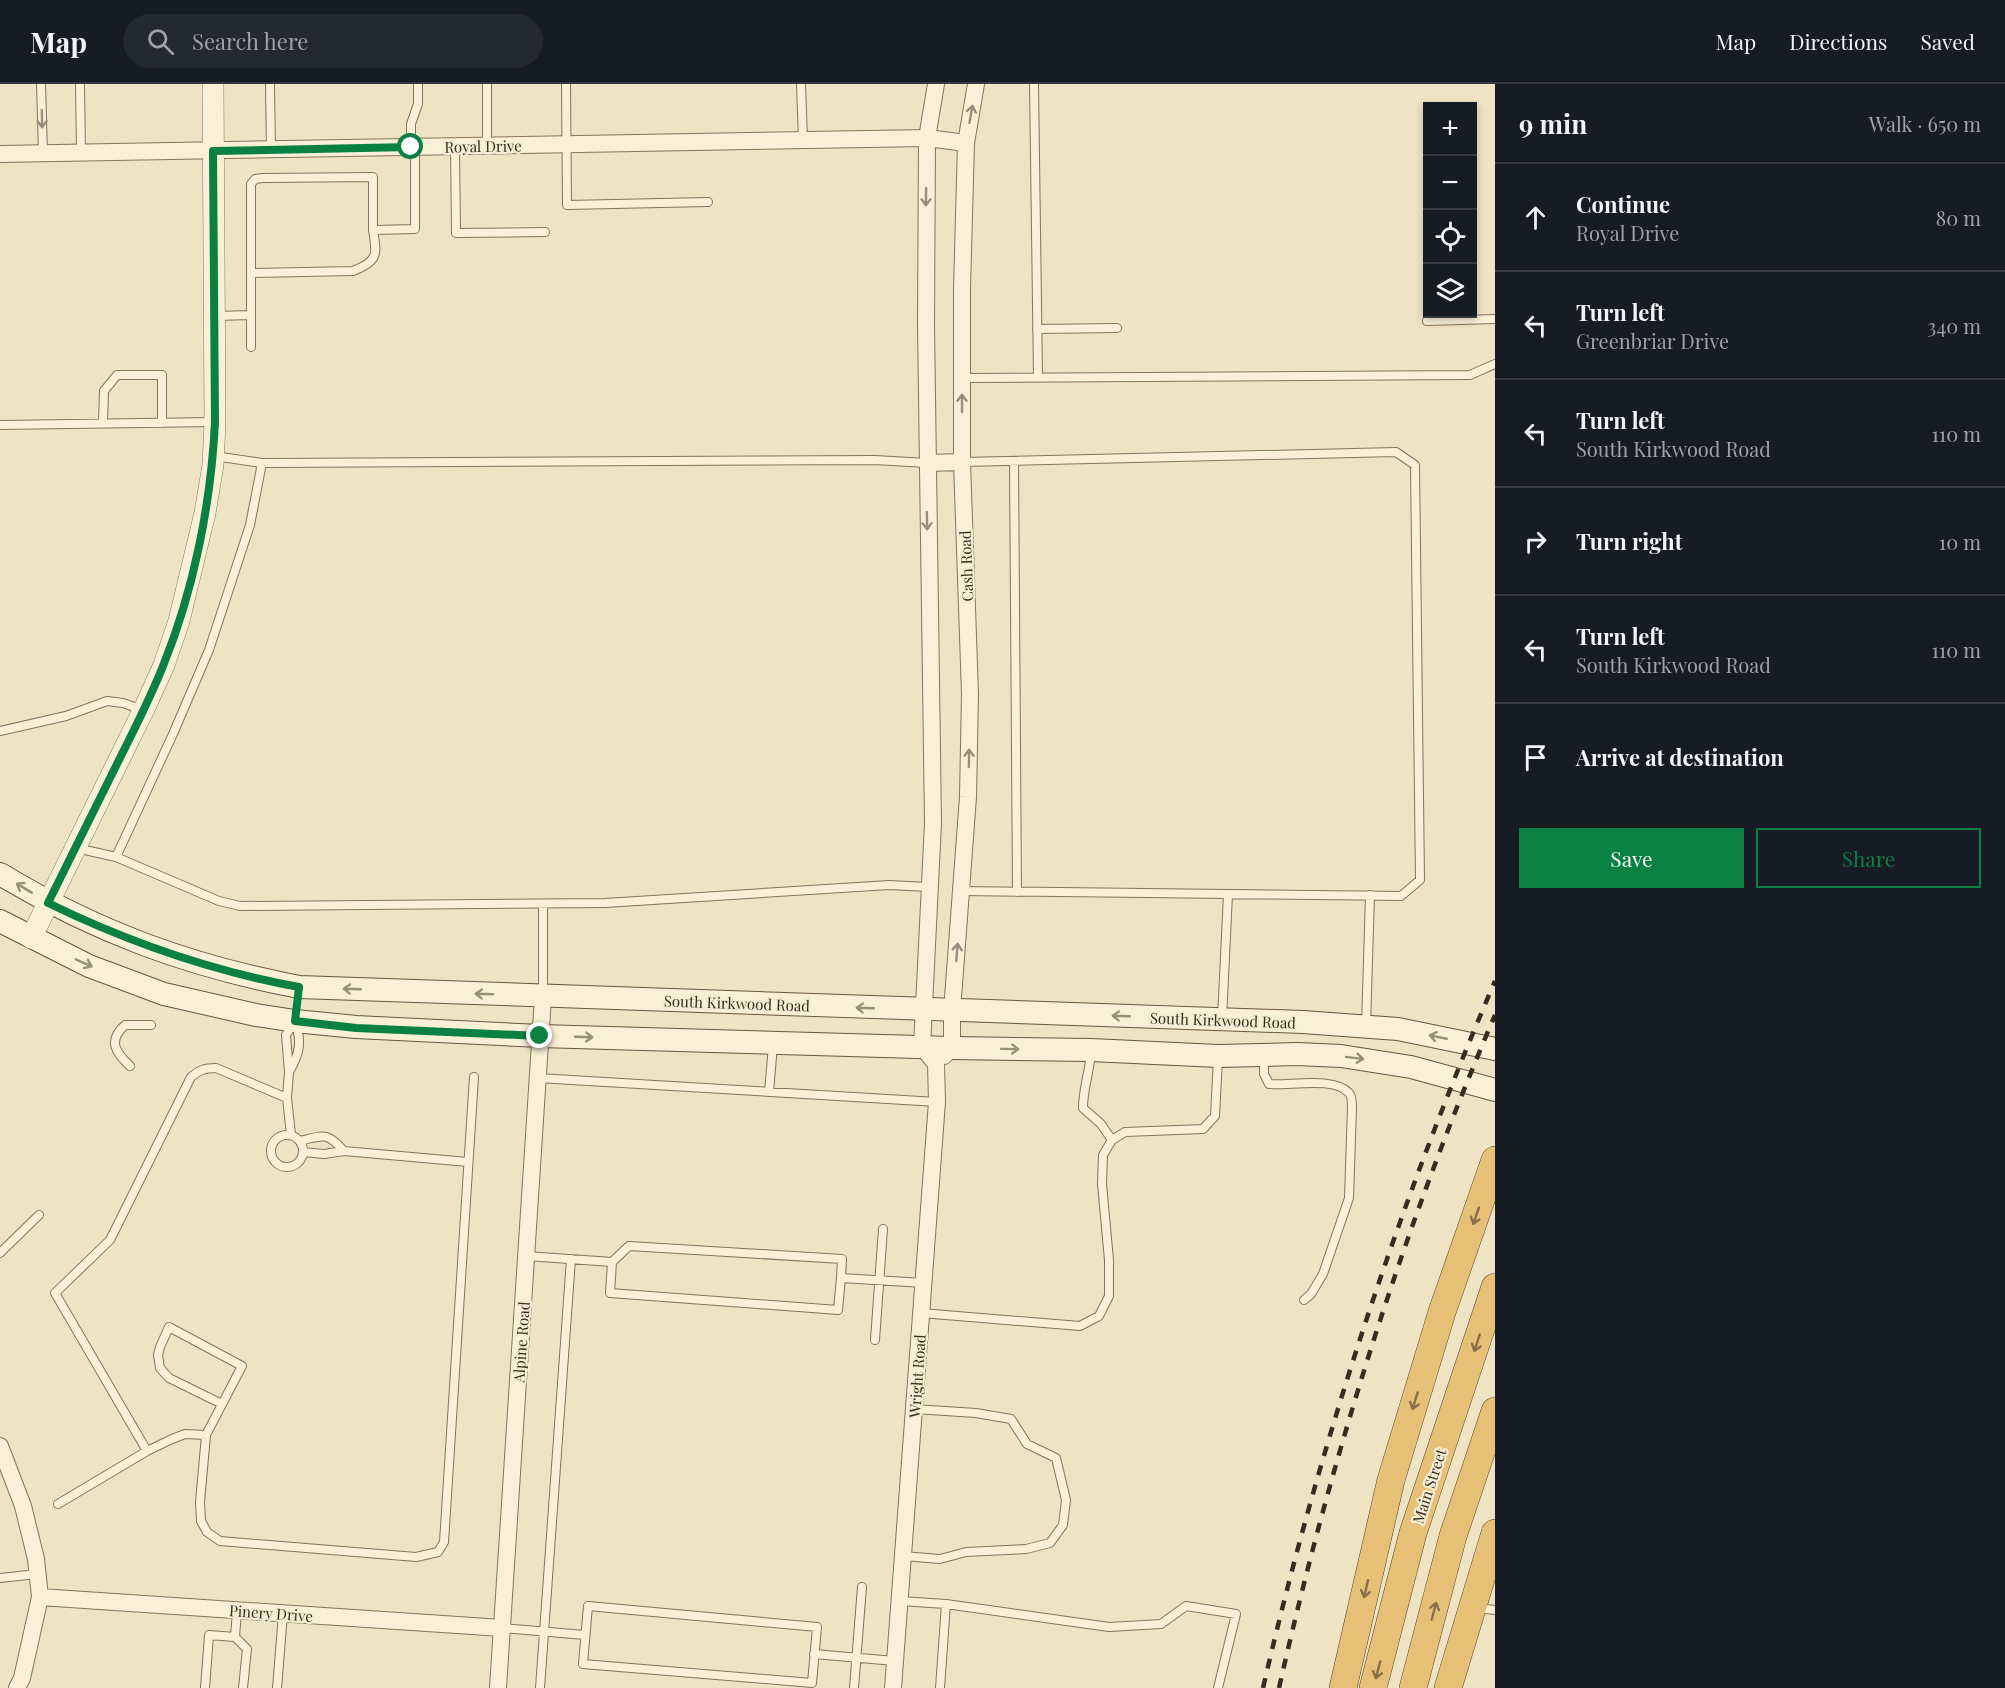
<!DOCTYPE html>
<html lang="en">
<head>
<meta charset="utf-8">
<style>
  body { margin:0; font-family:"Playfair Display",serif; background:#242831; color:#f1f3f6 }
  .controls { position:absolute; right:18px; top:18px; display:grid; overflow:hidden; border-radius:0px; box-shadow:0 3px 9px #0003 }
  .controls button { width:54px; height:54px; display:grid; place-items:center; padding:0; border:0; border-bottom:2px solid #363941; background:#171b24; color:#f1f3f6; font:30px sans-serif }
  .stop { position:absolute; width:18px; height:18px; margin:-14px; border:4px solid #0b8043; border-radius:50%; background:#fff }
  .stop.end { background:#0b8043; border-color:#fff; box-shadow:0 2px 6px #0008 }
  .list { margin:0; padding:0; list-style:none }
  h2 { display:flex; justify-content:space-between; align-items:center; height:78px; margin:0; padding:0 24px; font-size:26px }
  h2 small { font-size:20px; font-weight:400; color:#9ea1a6 }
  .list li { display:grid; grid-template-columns:39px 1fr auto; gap:18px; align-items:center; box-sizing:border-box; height:108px; padding:0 24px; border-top:2px solid #363941 }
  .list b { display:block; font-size:22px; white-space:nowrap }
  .list p { margin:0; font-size:20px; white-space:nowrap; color:#9ea1a6 }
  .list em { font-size:20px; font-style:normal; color:#9ea1a6 }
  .actions { display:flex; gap:12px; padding:18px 24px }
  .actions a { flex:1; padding:14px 0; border:2px solid #0b8043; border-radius:0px; text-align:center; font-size:21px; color:#0b8043 }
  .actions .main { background:#0b8043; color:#fff }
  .icon { flex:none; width:33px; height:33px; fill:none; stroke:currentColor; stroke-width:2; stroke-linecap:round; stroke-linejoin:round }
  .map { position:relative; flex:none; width:1495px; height:1604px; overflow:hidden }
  header { display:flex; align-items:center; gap:36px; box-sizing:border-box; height:84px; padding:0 30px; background:#171b24; border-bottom:2px solid #363941 }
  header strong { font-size:28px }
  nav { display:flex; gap:33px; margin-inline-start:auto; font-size:21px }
  .search { width:420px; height:54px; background:#242831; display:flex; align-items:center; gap:15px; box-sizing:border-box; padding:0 21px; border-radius:33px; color:#9ea1a6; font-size:22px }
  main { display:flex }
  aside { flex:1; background:#171b24 }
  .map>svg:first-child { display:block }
</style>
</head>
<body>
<header>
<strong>Map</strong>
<div class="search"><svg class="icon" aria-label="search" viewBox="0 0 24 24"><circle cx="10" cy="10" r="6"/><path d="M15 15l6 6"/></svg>Search here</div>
<nav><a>Map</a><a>Directions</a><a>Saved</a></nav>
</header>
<main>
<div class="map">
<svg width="1495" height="1604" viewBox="0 0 1495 1604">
  <rect width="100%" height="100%" fill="#eee3c3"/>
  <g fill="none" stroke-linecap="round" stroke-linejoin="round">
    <defs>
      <path id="service" d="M41,0L43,69
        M80,0L81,68
        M270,0L271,66
        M566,0L567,121L708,118
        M801,0L803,56
        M1034,0L1038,293
        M487,62V0
        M455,63L456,149L545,148
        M411,64V40L418,20V0
        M251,189L353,187C379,177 377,170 373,146
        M215,232L251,231
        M1427,237L1495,235
        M1037,245L1117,244
        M251,263V100L255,95L263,94L373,93V146L415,145V63
        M962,294L1470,291L1495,280
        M103,339L104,307L117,291H162V339
        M0,341L214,338
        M214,372L262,379L875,376L927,379
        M1014,377L1017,808
        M0,647L66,632L107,617L123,619L143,626
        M76,764L116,773L219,817L240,822L605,819L889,801L929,803
        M116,773L173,650L209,566L250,441L262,379
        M962,807L1401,812L1420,796L1415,381L1396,368L962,378
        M543,909V820
        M1222,935L1228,810
        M295,937C302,958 300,969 289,988L286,951Z
        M1366,942L1370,811
        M1091,967C1090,987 1083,1004 1083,1024L1101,1040L1112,1056
        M1264,971V990L1269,1000C1289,1002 1334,992 1349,1009C1352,1012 1352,1018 1352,1023L1349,1114L1323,1190L1311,1210L1304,1216
        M130,982C116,969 107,957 125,941H151
        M289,988L287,1014L291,1051
        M538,994L937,1018
        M769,1008L773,961
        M271 1067a16 16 0 1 1 32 0a16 16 0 1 1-32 0Z
        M300,1057C324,1051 327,1048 344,1067
        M303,1068L324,1070L344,1067L468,1078
        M0,1169L39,1131
        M526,1172L612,1178L610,1209L838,1226L841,1194L924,1199
        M612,1178L629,1162L842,1175L841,1194
        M921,1229L1080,1242L1099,1232L1109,1212V1176L1102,1100L1103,1071L1112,1056L1125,1048L1203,1045L1215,1032L1218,974
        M875,1256L883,1145
        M222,1320L169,1294L160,1284L158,1271L160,1263L169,1243L242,1282L206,1351L200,1418L201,1437L207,1448L220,1457L416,1473L438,1468L444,1458L474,993
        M147,1367L55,1209L110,1156L191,993C199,986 205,984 216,984L287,1014
        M58,1420L147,1367L172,1355L185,1350L206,1351
        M903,1472L940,1475L966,1468L1026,1465L1050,1459L1063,1441L1066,1416L1056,1374L1027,1360L1011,1335L976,1329L914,1325
        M0,1494L37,1490
        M900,1517L946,1520L940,1604
        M946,1520L1109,1543L1161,1540L1186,1522L1236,1530L1218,1604
        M588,1522L817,1543L812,1599L583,1580Z
        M1476,1524L1495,1526
        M237,1527L235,1553L247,1565L243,1604
        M502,1544L585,1551
        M814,1570L895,1577
        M205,1604L209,1551L235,1553
        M277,1604L283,1530
        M540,1604L571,1175
        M854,1604L862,1503"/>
      <path id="minor" d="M0,70L927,54L966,59
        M927,379L962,378
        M944,972L952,964V927L968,713L970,610L962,378V205L966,59L976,0
        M0,1362L23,1422L36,1475L40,1513L22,1594L17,1604
        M40,1513L502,1544
        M498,1604L543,913
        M893,1604L937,1018L936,980L922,963L933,739L926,241L927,54L936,0"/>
      <path id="tertiary" d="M31,854L145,623L164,581L179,537L205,429L213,381L215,338L213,0"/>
      <path id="secondary" d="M0,790C96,848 189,882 299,903L1303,938L1398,945L1495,965
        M0,837L89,882L164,910L256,931L295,937L356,943L540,952L952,964L1091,966L1218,972L1297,970L1341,972L1411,983L1495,1006"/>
      <path id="trunk" d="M1343,1604L1391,1396L1442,1228L1495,1076
        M1373,1604L1413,1449L1495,1203
        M1413,1604L1453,1452L1495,1327
        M1448,1604L1495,1449"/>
    </defs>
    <!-- service casing -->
    <use href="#service" stroke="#88745a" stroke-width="10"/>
    <!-- minor casing -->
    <use href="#minor" stroke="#88745a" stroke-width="18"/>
    <!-- tertiary casing -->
    <use href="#tertiary" stroke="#88745a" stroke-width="22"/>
    <!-- secondary casing -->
    <use href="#secondary" stroke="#6a553d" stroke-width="24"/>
    <!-- trunk casing -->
    <use href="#trunk" stroke="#56422e" stroke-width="28"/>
    <!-- service -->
    <use href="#service" stroke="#f9f0d6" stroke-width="8"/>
    <!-- minor -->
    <use href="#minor" stroke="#f9f0d6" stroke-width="16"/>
    <!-- tertiary -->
    <use href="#tertiary" stroke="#f9f0d6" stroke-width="21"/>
    <!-- secondary -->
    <use href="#secondary" stroke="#f9f0d6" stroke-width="22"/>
    <!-- trunk -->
    <use href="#trunk" stroke="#e7c078" stroke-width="27"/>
    <!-- rail -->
    <path stroke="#382c1e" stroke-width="4.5" stroke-dasharray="10 10" stroke-linecap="butt" d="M1263,1604C1319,1362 1397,1125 1495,897
      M1279,1604C1331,1374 1402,1148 1495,931"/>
  </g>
  <!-- one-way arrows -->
  <defs><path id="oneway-shaft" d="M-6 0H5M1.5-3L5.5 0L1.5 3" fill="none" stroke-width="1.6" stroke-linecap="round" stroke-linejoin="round" transform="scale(1.5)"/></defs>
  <g stroke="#988e7a">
    <use href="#oneway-shaft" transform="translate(971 30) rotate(-80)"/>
    <use href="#oneway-shaft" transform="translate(42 35) rotate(89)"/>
    <use href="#oneway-shaft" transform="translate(926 113) rotate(91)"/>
    <use href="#oneway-shaft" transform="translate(962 319) rotate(-90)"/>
    <use href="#oneway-shaft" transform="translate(927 437) rotate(89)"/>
    <use href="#oneway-shaft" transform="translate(969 674) rotate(-89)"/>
    <use href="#oneway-shaft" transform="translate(24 804) rotate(-149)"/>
    <use href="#oneway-shaft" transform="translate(957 868) rotate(-85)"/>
    <use href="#oneway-shaft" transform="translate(84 879) rotate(24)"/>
    <use href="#oneway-shaft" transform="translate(352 905) rotate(-178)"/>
    <use href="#oneway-shaft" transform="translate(484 910) rotate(-178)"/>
    <use href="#oneway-shaft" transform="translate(865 924) rotate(-178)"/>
    <use href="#oneway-shaft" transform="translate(1121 932) rotate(-178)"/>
    <use href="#oneway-shaft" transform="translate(584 953) rotate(2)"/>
    <use href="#oneway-shaft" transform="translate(1438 953) rotate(-169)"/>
    <use href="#oneway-shaft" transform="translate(1010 965) rotate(1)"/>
    <use href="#oneway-shaft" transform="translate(1355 974) rotate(7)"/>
  </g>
  <g stroke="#876f46">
    <use href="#oneway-shaft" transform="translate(1476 1132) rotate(109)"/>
    <use href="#oneway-shaft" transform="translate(1477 1259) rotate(108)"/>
    <use href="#oneway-shaft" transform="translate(1415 1317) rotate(107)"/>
    <use href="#oneway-shaft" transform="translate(1366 1505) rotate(103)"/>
    <use href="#oneway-shaft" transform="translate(1434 1527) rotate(-75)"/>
    <use href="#oneway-shaft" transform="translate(1378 1586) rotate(105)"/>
  </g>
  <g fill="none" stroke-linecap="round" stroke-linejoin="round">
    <!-- route -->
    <path stroke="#0b8043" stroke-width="8" d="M411,63L213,67L215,338C211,419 194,506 163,582C150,615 133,648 117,680C94,726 71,773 48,819C128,858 211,887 299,903L295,937L356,944L540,952"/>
  </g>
  <g text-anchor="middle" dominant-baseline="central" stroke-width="4.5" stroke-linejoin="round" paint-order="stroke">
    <!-- street labels -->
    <g font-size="15" fill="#382c1e" stroke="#f5edd3">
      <text transform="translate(483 62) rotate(-1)">Royal Drive</text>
      <text transform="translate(966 482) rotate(-92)">Cash Road</text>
      <text transform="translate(737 919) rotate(2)">South Kirkwood Road</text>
      <text transform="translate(1223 936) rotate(2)">South Kirkwood Road</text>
      <text transform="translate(521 1258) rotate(-86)">Alpine Road</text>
      <text transform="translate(917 1292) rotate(-86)">Wright Road</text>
      <text transform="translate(1429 1402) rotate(-72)">Main Street</text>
      <text transform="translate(271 1529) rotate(4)">Pinery Drive</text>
    </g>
  </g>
</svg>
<div class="controls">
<button>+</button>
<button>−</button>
<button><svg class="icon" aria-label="locate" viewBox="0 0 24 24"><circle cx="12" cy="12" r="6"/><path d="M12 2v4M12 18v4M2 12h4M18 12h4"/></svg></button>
<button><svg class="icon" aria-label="layers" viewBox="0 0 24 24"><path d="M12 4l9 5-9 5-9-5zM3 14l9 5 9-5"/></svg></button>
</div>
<div class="stop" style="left:411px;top:63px"></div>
<div class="stop end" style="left:540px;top:952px"></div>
</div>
<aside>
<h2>9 min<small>Walk · 650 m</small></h2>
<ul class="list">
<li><svg class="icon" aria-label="ahead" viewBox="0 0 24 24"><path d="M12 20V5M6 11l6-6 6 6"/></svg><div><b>Continue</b><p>Royal Drive</p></div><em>80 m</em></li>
<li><svg class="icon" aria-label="left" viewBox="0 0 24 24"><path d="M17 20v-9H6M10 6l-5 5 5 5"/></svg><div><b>Turn left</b><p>Greenbriar Drive</p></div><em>340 m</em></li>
<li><svg class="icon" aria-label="left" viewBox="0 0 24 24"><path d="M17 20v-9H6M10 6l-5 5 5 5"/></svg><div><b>Turn left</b><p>South Kirkwood Road</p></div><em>110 m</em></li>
<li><svg class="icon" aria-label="right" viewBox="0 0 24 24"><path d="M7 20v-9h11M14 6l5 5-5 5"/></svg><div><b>Turn right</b></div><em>10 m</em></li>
<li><svg class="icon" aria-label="left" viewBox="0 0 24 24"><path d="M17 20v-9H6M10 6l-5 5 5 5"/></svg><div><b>Turn left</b><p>South Kirkwood Road</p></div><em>110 m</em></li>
<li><svg class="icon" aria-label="arrive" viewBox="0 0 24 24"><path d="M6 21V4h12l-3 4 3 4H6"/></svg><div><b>Arrive at destination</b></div></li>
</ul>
<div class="actions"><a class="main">Save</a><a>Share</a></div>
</aside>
</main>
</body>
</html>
